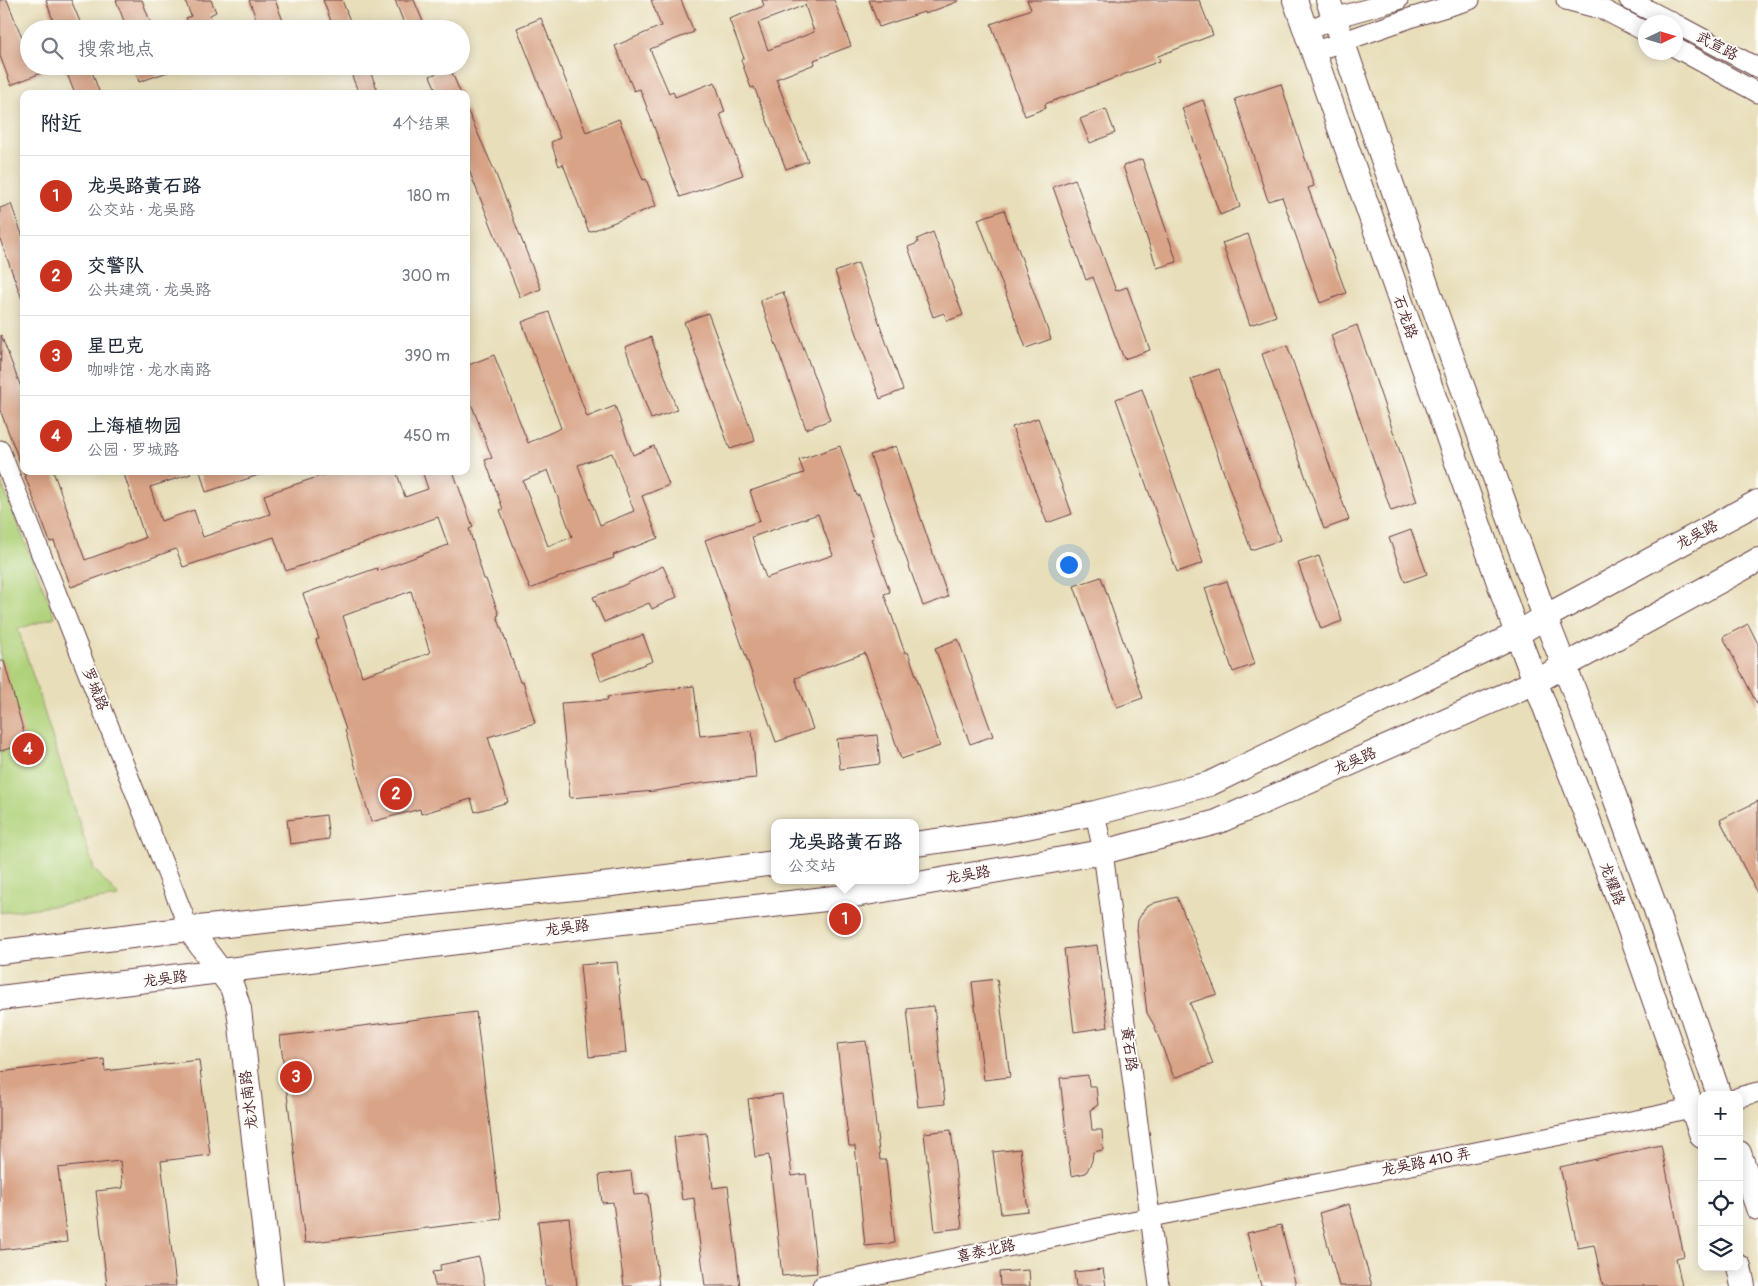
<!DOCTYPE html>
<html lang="zh">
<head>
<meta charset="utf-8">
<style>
  body { margin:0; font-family:Pangolin,"LXGW WenKai TC",sans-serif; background:#f2f2f3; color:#1f2937 }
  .controls { position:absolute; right:15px; bottom:15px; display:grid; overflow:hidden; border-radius:10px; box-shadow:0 2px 12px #0003 }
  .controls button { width:45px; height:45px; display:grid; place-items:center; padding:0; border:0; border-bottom:1px solid #e0e1e3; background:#fff; color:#1f2937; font:25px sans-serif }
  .compass { position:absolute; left:1638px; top:15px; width:45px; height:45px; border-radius:50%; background:#fff; box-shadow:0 2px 12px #0003; rotate:86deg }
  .you { position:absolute; left:1068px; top:564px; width:18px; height:18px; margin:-12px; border:4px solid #fff; border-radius:50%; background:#1a73e8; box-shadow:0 0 0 8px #1a73e833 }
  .badge { display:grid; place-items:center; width:32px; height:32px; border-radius:50%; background:#c8321e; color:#fff; font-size:16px; font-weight:700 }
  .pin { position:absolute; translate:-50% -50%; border:2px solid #fff; box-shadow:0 1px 5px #0006 }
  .popup { position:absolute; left:771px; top:819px; width:148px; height:65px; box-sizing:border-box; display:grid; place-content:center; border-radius:10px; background:#fff; filter:drop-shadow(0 1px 4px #0005); font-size:16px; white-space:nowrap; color:#747a83 }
  .popup b { font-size:19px; color:#1f2937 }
  .popup::after { content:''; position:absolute; left:50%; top:100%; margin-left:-10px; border:10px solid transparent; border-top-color:#fff }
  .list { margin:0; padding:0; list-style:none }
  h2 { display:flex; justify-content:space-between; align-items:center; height:65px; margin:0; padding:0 20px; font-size:21px }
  h2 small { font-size:16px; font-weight:400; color:#747a83 }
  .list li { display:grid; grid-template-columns:32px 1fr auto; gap:15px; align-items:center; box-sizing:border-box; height:80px; padding:0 20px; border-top:1px solid #e0e1e3 }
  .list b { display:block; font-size:19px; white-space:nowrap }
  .list p { margin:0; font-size:16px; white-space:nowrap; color:#747a83 }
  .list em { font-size:16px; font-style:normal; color:#747a83 }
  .icon { flex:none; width:28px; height:28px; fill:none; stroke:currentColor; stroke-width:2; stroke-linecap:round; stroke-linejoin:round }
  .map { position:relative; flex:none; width:1758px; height:1286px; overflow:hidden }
  .search { position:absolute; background:#fff; box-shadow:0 2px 12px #0003; left:20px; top:20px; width:450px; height:55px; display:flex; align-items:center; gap:12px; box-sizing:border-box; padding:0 18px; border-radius:28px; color:#747a83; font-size:19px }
  .panel { position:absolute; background:#fff; box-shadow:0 2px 12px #0003; left:20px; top:90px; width:450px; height:385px; border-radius:10px }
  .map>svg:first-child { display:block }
</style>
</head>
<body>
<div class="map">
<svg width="1758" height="1286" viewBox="0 0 1758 1286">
  <rect width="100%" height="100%" fill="#fdfcf7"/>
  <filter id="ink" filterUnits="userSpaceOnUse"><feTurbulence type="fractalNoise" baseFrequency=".02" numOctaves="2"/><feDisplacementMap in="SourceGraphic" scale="10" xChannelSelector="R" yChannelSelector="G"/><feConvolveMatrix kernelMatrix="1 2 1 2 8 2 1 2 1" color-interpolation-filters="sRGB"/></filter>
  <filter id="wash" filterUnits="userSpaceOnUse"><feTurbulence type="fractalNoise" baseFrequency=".0096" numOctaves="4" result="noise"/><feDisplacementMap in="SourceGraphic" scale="20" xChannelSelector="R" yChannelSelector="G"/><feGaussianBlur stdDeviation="1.12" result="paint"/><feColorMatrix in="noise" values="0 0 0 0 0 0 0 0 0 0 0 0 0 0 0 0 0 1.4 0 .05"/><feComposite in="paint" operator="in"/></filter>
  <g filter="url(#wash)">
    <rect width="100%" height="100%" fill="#e8deba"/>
    <!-- green -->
    <path fill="#b0d27a" stroke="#7d7852" d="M0,480L55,617L18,629L94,869L119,897L0,913Z"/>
    <g id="blocks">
      <!-- building -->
      <path fill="#d8a386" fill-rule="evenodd" d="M0,0H7L29,55V66L56,67L11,85L0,56Z
        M46,0H71L83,29H56Z
        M116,0H142L153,29H127Z
        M185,0H211L216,12L210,15L215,29H190L186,18L191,16Z
        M249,0H275L285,26L278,29H260Z
        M323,0H342L353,29H334Z
        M395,0H414L426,29H406Z
        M651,0H681L694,32L650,49L669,93L673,91L675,97L715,82L725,112L720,114L743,175L680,197L640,89L634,91L615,46L661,26Z
        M762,0H834L851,46L814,60L815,64L776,79L808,161L786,169L754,87L751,88L741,60L744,58L729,19L764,6ZM805,5L814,32L768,50L758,23Z
        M869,0H958L959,1L925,14L924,12L879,27Z
        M1027,0H1199L1213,35L1158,56L1160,61L1045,104L1046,108L1025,116L991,24L1031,9Z
        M541,18L586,132L619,119L643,180L646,179L656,206L589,232L563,164L559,166L551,142L560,138L517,28Z
        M64,66H90L100,94H75Z
        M134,66H178L179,68L139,82Z
        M348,66H368L379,94H359Z
        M450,68L461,94H438L430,76Z
        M1281,84L1314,186L1308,188L1346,293L1320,303L1282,197L1268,201L1235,99Z
        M1203,100L1240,207L1220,215L1182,108Z
        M466,107L495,172L541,289L520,297L466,163Z
        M1106,109L1115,133L1090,143L1080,119Z
        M1142,159L1177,262L1157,268L1123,166Z
        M1075,179L1116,291L1127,287L1150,350L1124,359L1093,277L1086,280L1053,187Z
        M11,204L24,240V299H22L0,239V208Z
        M1004,210L1051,339L1026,348L978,219Z
        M933,232L963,315L947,321L944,313L933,317L908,247L918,243L917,239Z
        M1248,234L1276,316L1250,325L1222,243Z
        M858,263L903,390L880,399L835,272Z
        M783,292L830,420L806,429L760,300Z
        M549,312L587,417L615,406L633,455L654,446L669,485L642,496L658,538L613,555L614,558L577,570L530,589L500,510L503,509L485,460L492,458L466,390V366L494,355L528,443L561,428L522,322ZM612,453L634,511L600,525L578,465ZM548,470L572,537L548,546L523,481Z
        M708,313L755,441L730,449L684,322Z
        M1357,325L1417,502L1391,511L1331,335Z
        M1,335L24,395L23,470L0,410Z
        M651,337L677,410L651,419L625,347Z
        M1287,345L1349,520L1324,529L1262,354Z
        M1219,369L1280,540L1251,550L1191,379Z
        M1142,389L1203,563L1177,572L1116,399Z
        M1038,418L1072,514L1047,523L1012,427Z
        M840,446L857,496L859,495L874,538L871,539L890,592L884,594L905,653L908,652L940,746L901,759L865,653L795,678L813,729L776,742L705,540L760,521L750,491L804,473L799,460ZM818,514L833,555L766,578L752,537Z
        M896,446L948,597L923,606L870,455Z
        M23,471H53L85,560L145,538L123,471H190L191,474L150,487L161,521L194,510L203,537L270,514L264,495L335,471H396L405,497L428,489L422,471H453L473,527L469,529L484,579H486L499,615L497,616L520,682L523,681L535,723L488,737L508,802L475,812L471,799L421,814L420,809L371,822L345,730H346L316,640L319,639L303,594L377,568L378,571L448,545L438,517L286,571L274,537L183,567L176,549L71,587L54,541L50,542ZM411,591L430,653L362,676L343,616Z
        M200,471H262V474L206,492Z
        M1411,530L1427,574L1405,582L1389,538Z
        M1319,556L1342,621L1321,629L1298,563Z
        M663,566L677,597L652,609L649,603L604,622L593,597L622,586Z
        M1101,577L1143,698L1117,707L1074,586Z
        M1227,581L1255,664L1233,672L1205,588Z
        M1748,624L1758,644V706L1723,637Z
        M643,635L653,661L601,681L591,654Z
        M958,639L993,736L970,744L935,648Z
        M0,661H4L27,744L0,751Z
        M694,686L700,736L752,731L756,778L703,783L655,791L570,798L561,703L608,700L607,697Z
        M877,735L880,764L840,769L837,739Z
        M1758,801V895L1720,820Z
        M326,815L329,839L290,844L287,820Z
        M1177,897L1217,994L1190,1003L1213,1064L1174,1078L1154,1025L1147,1013L1137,930L1138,920L1145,908L1154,903Z
        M1097,945L1108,1027L1074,1032L1064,949Z
        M617,962L626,1053L589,1057L580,965Z
        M997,979L1010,1077L984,1080L972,982Z
        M934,1006L945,1104L918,1107L907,1009Z
        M476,1012L501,1219L305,1243L280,1036Z
        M866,1041L880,1160H886L895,1243L865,1246L855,1146H849L837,1044Z
        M104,1059L105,1071L199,1060L210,1155L161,1161L176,1286H107L96,1191L123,1188L120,1161L58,1168L67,1242L0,1250V1072Z
        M1088,1075L1089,1086H1096L1098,1105L1090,1110L1092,1130H1102L1103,1150L1093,1152L1092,1161L1086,1173L1071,1176L1060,1078Z
        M782,1094L792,1176L806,1174L817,1273L782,1276L769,1155L755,1157L748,1099Z
        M951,1130L962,1228L935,1231L924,1133Z
        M706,1133L713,1188L728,1186L740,1286H705L694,1198L682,1200L674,1137Z
        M1661,1145L1684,1256L1676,1258L1682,1286H1603L1594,1245L1578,1248L1560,1167Z
        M1020,1149L1028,1211L1001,1214L993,1152Z
        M631,1171L634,1195L648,1194L659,1286H624L613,1202L602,1203L599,1175Z
        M1349,1204L1372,1286H1339L1319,1213Z
        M569,1218L577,1286H545L538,1221Z
        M1281,1225L1296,1286H1261L1247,1233Z
        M479,1257L485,1286H435L432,1272L441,1271L440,1265Z
        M1103,1269L1106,1286H1076L1074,1272Z
        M1029,1270L1030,1286H1000L999,1272Z"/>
    </g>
  </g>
  <g filter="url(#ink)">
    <use href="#blocks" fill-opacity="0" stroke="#623c40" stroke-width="1"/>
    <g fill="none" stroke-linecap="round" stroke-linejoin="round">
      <defs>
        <path id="minor" d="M1566,0L1604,10L1646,32
          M1629,0L1672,22
          M1676,24L1758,68
          M1306,32L1334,18L1398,0
          M1676,48L1758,93
          M1313,52L1413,17L1470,0
          M0,450L189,929
          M1095,813L1103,852L1159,1286
          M1739,1097L1758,1092
          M822,1286L1151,1217L1656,1116L1702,1105"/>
        <path id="major" d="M1295,0L1517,634L1624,913L1702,1136
          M1328,0L1435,310L1545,617L1602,762L1655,907L1719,1095
          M915,844L1001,832L1095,813L1209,784L1517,634L1545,617L1758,502
          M189,929L232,987L239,1009L271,1286
          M0,952L189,929L612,884L775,863
          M0,998L605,924L843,897L1103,852L1217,822L1535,682L1758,560
          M1739,1153L1758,1208
          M1739,1267L1743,1286"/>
      </defs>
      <!-- minor casing -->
      <use href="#minor" stroke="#623c40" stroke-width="21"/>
      <!-- major casing -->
      <use href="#major" stroke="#623c40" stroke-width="26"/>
      <!-- minor -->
      <use href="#minor" stroke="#fff" stroke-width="19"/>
      <!-- major -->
      <use href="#major" stroke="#fff" stroke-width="24"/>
    </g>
  </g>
  <g text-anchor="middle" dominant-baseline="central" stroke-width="4" stroke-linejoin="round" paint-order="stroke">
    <!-- street labels -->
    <g font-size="15" fill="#4a1f2b" stroke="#fdfcf7">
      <text transform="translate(1717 46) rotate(28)">武宣路</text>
      <text transform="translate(1405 317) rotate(71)">石龙路</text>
      <text transform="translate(1697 535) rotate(-28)">龙吴路</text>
      <text transform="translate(95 689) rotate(68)">罗城路</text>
      <text transform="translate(1355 761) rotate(-24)">龙吴路</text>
      <text transform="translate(968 875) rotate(-10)">龙吴路</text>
      <text transform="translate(1612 884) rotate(69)">龙耀路</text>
      <text transform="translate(567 928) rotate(-7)">龙吴路</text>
      <text transform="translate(165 979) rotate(-7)">龙吴路</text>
      <text transform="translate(1129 1049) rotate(83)">黄石路</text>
      <text transform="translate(249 1100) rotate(-97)">龙水南路</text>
      <text transform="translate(1426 1162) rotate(-11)">龙吴路 410 弄</text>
      <text transform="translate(986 1251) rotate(-12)">喜泰北路</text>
    </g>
  </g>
</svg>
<div class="controls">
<button>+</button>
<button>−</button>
<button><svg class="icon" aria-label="locate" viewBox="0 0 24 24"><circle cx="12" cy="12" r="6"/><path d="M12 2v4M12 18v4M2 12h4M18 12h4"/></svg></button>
<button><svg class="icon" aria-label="layers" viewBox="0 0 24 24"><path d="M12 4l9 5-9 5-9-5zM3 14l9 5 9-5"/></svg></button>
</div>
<svg class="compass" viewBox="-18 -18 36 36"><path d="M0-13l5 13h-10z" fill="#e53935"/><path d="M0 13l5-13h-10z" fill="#747a83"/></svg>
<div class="you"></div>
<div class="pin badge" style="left:845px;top:919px">1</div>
<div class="popup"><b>龙吴路黄石路</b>公交站</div>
<div class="pin badge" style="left:396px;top:794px">2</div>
<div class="pin badge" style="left:296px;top:1077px">3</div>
<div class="pin badge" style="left:28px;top:749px">4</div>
<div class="search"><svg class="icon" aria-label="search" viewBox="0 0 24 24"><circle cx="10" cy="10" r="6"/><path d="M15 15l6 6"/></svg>搜索地点</div>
<section class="panel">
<h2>附近<small>4个结果</small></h2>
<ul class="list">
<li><span class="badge">1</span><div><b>龙吴路黄石路</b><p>公交站 · 龙吴路</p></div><em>180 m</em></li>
<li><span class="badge">2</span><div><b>交警队</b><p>公共建筑 · 龙吴路</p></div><em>300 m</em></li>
<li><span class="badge">3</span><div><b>星巴克</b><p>咖啡馆 · 龙水南路</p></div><em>390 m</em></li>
<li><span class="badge">4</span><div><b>上海植物园</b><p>公园 · 罗城路</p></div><em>450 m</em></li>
</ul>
</section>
</div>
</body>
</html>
